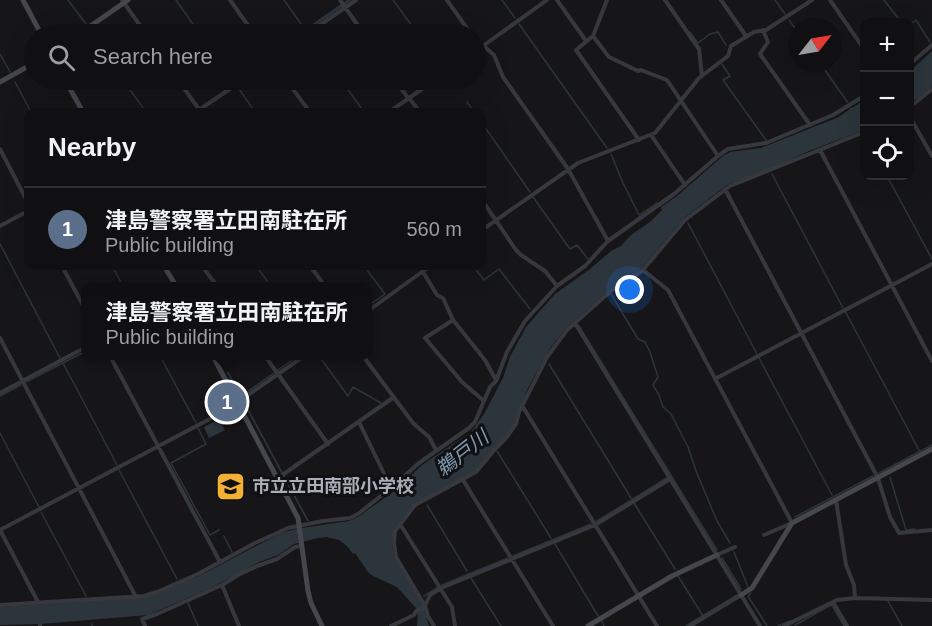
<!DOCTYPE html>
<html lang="en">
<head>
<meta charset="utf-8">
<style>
  body { margin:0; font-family:Helvetica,"Noto Sans JP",sans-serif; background:#1e1e20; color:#f1f3f6 }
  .controls { position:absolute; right:18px; top:18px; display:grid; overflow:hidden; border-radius:12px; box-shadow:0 6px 24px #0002 }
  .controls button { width:54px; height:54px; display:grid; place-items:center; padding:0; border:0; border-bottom:2px solid #303032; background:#101012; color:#f1f3f6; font:30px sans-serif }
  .compass { position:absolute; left:788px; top:18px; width:54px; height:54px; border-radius:50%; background:#101012; box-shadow:0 6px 24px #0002; rotate:59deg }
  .you { position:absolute; left:630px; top:290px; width:21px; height:21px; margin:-15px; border:4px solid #fff; border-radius:50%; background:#1a73e8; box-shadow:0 0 0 9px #1a73e833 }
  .badge { display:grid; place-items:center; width:39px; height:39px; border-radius:50%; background:#d93025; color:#fff; font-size:20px; font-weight:700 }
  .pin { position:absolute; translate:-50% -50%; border:3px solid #fff; box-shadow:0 2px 6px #0006 }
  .popup { position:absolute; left:81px; top:282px; width:291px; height:78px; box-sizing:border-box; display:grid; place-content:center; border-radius:12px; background:#101012; filter:drop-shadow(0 2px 4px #0005); font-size:20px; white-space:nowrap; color:#9c9d9f }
  .popup b { font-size:22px; color:#f1f3f6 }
  .popup::after { content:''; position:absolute; left:50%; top:100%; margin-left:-12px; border:12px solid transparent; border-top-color:#101012 }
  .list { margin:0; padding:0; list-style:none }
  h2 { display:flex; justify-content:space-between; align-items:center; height:78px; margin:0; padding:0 24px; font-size:26px }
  h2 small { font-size:20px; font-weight:400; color:#9c9d9f }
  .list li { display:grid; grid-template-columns:39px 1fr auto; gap:18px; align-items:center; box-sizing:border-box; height:84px; padding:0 24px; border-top:2px solid #303032 }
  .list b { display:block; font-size:22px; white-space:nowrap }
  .list p { margin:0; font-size:20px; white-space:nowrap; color:#9c9d9f }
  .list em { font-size:20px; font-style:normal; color:#9c9d9f }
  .icon { flex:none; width:33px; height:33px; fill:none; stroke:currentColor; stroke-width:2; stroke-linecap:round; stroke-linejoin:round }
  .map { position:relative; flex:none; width:932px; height:626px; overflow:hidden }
  .search { position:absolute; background:#101012; box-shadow:0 6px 24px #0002; left:24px; top:24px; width:462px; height:66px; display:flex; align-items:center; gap:15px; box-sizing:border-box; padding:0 21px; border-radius:33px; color:#9c9d9f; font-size:22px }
  .panel { position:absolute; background:#101012; box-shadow:0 6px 24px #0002; left:24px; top:108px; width:462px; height:162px; border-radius:12px }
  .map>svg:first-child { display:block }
</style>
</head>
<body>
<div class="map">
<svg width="932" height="626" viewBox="0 0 932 626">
  <rect width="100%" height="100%" fill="#161618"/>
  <!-- water -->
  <path fill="#2c353c" d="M347,0H352L303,34H298Z
    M932,51V86L924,94L910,103V71Z
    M864,100V130L809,151L770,169L727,185L684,218L639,271L608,291L566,328L551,347L540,366L527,390L512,429L475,471L414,504L394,529L392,545L394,557L423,606L429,626H417C417,620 419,614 416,608L397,587L373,576L368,572L355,553L353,554L347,546L339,540L327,537L318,538L294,544L278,555L259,562L211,588L148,615L41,624L0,625V607L144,597L199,576L281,533L296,529L349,521L358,517L393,492L422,465L471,432L484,414L503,378L510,357L526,327L555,294L590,269L611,251L621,246L631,235L650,222L662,210L661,207L677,196L723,156L730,152L761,148L839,117L850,109L849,107L852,108Z
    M218,356H220L309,521H307Z
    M219,419L225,430L209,438L204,427Z"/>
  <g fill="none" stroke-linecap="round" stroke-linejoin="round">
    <!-- stream -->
    <path stroke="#2c353c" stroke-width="1.5" d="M68,0L86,24
      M176,0L200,34
      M284,0L304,28
      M393,0L418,34
      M502,0L515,18
      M775,0L785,14
      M884,0L901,22
      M789,20L797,31
      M519,24L607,148
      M910,24L916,20L930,42
      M690,32L698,43L710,34L718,32L726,45
      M0,54L10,72
      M820,63L848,103
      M722,64L730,76L723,80L766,140
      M123,80L146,112
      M341,80L364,112
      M15,82L31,112
      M237,86L255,112
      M467,102L474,112
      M482,123L530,192
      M611,154L623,183L639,215L657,203
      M772,174L843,308
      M887,176L932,259
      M533,197L570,249L577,245L588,259
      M688,223L757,354
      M0,244L60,358
      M112,266L123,286
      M256,266L271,286
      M364,266L385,294L368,306
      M473,266L484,280L499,269L530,309
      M611,294L638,339L645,342L650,352L658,377L653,385L659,395L663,407L671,414L688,447L696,471L717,521L730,543
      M845,311L919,450
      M579,326L717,550
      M160,356L196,423
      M319,356L348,396L353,387L381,403
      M759,358L832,495
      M63,363L117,465
      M549,364L631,498
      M278,370L298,356
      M26,382L86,351
      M243,395L274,373
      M0,396L21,385
      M198,428L206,444L171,463L210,535L219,530
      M0,433L39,507
      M497,451L551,538
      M119,470L177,579
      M879,473L932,445
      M890,477L906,530L915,529
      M634,503L675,569
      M427,505L467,571
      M41,512L86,596
      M795,517L873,476
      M597,521L667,478
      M224,536L232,552
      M555,544L598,616
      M734,552L748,587
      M513,556L591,524
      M722,558L741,589
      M678,576L703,616
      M471,578L501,626
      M442,585L508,558
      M751,593L748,596L767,626
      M424,596L437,588
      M888,601L902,626
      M188,603L198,626
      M602,621L604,626
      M92,624V626
      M795,625L831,605L833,607L844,626
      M686,626L737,595
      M778,626L790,621"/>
    <!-- street -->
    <path stroke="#37383d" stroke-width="4" d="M122,0L146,34
      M230,0L254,34
      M340,0L364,34
      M447,0L471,34
      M557,0L586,41
      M607,0L593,36L609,57L638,71L641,70L667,80L718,156
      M665,0L699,49L702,76
      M721,0L746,36
      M830,0L864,49
      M763,30L768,42L760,54L810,125
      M307,34L356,0
      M593,36L576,50L639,140
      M482,46L486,48L494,55L503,77L568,169L608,241
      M476,51L547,0
      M910,64L932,45
      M178,80L201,112
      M286,80L310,112
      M395,80L408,98
      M409,98L420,112
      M910,107L932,89
      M196,112L243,80
      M389,112L435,80
      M910,117L932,156
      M651,135L685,185
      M0,149L28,203
      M820,150L932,361
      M725,189L878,478L890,517L899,533L932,530
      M482,200L516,250L521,255L545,271L557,286
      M0,226L28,211
      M482,230L578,163L655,133L699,78L728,56L731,46L754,32L766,30L812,0
      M62,266L86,311
      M202,266L217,286
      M310,266L325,286
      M643,270L668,290L792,523L764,535
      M423,272L437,295L443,298L453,320L485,360L496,380
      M368,311L430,266
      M453,320L425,338L462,382L484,401
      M575,323L760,626
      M0,338L136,597
      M110,356L220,562
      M265,356L328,444
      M363,356L413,423L429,437L436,450
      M715,379L932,264
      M0,393L86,347
      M238,402L304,356
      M523,407L657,626
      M359,422L391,488
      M278,478L394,397
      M463,480L553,626
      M836,500L846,565L854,585L855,598
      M400,524L452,607L455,626
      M717,555L735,547
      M222,585L239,626
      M38,602L0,530L238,404
      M833,602L847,626
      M0,605L144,596L157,592L198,574L255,543L288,528L323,521L350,518L358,514L391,488L419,463L469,428L475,422L490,387L496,381L507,352L525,321L557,286L585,266L608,241L674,194L718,156L728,149L766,143L833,115L864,96
      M40,625V626
      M145,626L142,619L157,614L222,585L238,575L257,566L277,559L295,547L302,546
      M391,626L414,615L416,611L424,608L430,595L441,588L595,525L670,479
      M434,626L428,616L425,606L396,557L394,543L395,531L415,505L476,472L496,448L506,438L516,424L519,412L547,357L567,330L612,290L641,272L685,220L730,186L864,132
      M690,626L741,595
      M784,626L837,600L855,598L932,600"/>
    <!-- secondary -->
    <path stroke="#45474d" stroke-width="5" d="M23,0L41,34
      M79,34L128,0
      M65,80L83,112
      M0,82L34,63
      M164,266L176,286
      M213,356L298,518L308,591L311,603L322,626
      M741,595L752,588L792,523L932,449
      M588,626L672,576L717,555"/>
  </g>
  <!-- icons -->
  <defs>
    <symbol id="school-square" viewBox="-11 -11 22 22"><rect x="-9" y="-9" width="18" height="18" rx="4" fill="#f2b134" stroke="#111113"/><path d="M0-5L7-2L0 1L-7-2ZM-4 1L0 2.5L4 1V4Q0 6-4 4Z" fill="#111"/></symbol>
  </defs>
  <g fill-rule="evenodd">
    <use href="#school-square" x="214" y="470" width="33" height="33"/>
  </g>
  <g text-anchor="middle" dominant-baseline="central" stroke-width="6" stroke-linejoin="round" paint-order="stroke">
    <!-- poi labels -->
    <g font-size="18" font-weight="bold" fill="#a8adb8" stroke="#111113" text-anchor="start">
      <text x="252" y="486">市立立田南部小学校</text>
    </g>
    <!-- water labels -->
    <g font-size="20" font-style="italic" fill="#7f9bb3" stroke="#111113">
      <text transform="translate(462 453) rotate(-38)">鵜戸川</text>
    </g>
  </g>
</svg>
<div class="controls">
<button>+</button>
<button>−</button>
<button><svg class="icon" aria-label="locate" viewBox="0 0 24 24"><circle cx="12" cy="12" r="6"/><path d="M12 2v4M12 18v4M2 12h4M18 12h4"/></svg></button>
</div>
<svg class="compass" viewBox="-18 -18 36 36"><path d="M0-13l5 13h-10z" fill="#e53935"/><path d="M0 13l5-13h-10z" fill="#9c9d9f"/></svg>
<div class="you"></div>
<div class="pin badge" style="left:227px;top:402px;background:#5c6f8a">1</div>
<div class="popup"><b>津島警察署立田南駐在所</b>Public building</div>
<div class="search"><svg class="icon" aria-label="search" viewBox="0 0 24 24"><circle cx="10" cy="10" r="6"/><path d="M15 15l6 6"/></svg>Search here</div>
<section class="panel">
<h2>Nearby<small></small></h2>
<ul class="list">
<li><span class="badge" style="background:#5c6f8a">1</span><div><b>津島警察署立田南駐在所</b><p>Public building</p></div><em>560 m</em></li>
</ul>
</section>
</div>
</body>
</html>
